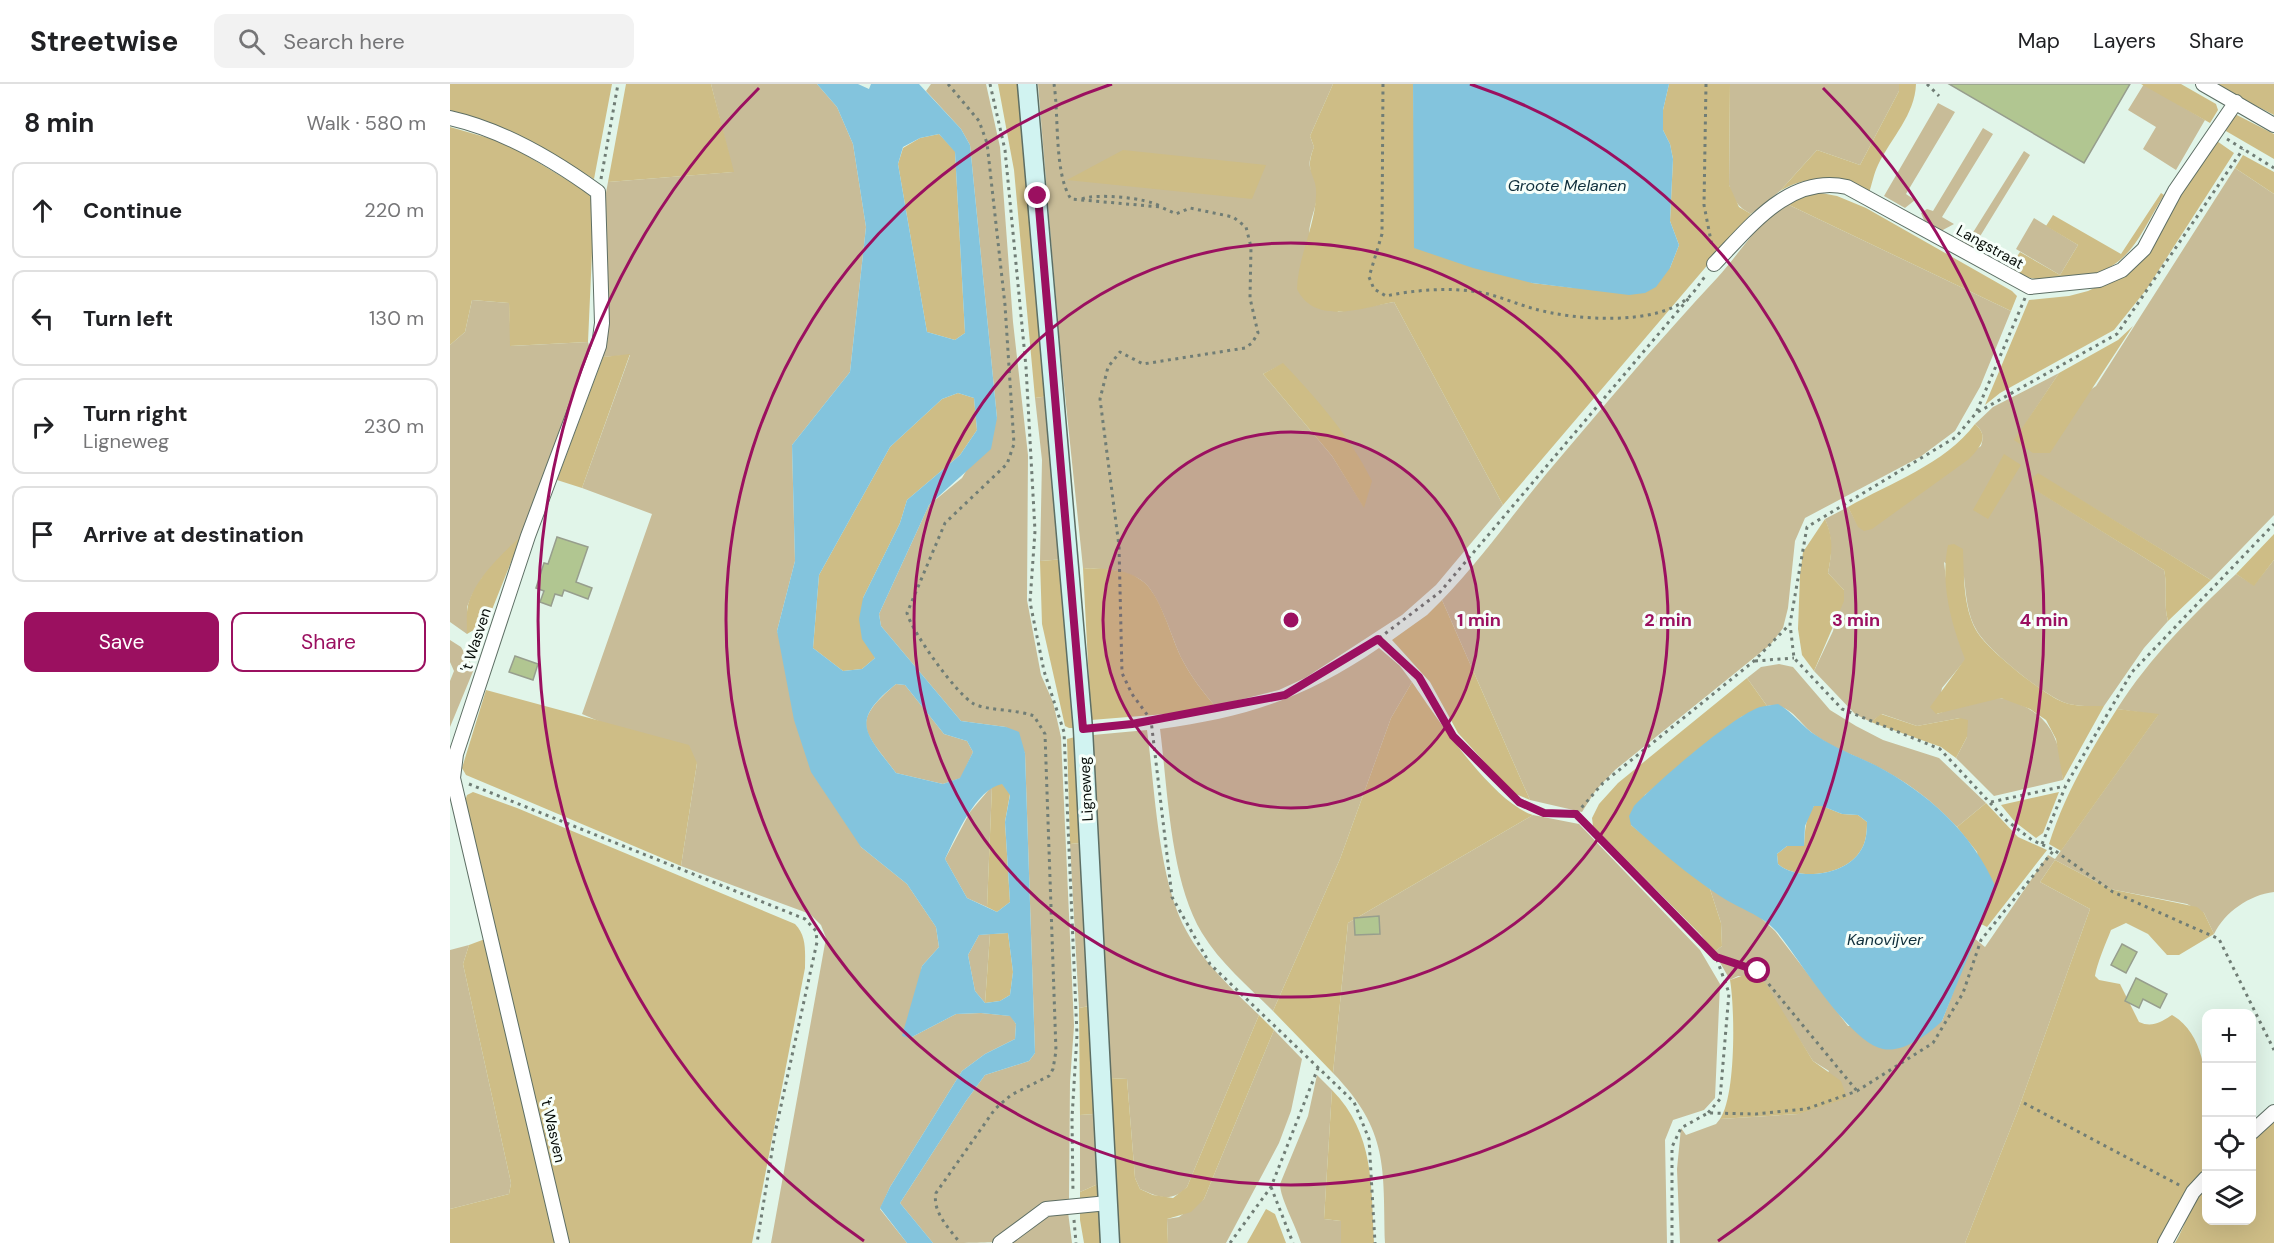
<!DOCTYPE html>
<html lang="en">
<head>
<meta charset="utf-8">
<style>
  body { margin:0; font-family:"DM Sans",sans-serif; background:#f2f2f2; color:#202124 }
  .controls { position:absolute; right:18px; bottom:18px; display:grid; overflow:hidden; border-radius:12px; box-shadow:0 6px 24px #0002 }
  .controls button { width:54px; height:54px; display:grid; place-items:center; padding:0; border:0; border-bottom:2px solid #e0e0e0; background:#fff; color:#202124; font:30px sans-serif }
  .stop { position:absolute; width:18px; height:18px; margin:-14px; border:4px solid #9b1060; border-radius:50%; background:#fff }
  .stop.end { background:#9b1060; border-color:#fff; box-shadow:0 2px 6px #0008 }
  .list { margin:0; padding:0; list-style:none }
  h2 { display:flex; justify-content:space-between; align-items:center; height:78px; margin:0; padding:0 24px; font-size:26px }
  h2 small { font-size:20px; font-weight:400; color:#757577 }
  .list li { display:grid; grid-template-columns:39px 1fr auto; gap:18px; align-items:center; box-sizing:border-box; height:96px; margin:0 12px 12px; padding:0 12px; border:2px solid #e0e0e0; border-radius:12px }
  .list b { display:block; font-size:22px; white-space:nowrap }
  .list p { margin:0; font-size:20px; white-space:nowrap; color:#757577 }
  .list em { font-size:20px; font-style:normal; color:#757577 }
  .actions { display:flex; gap:12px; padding:18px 24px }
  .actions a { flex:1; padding:14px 0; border:2px solid #9b1060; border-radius:12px; text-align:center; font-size:21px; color:#9b1060 }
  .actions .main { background:#9b1060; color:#fff }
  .icon { flex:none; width:33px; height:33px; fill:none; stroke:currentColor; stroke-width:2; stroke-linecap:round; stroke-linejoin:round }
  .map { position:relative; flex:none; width:1824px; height:1159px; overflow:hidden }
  header { display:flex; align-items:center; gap:36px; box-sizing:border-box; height:84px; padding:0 30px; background:#fff; border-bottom:2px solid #e0e0e0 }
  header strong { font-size:28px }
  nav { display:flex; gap:33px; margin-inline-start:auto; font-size:21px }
  .search { width:420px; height:54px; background:#f2f2f2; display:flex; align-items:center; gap:15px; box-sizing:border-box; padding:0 21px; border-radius:12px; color:#757577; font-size:22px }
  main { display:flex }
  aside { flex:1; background:#fff }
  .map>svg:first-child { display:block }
</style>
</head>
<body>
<header>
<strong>Streetwise</strong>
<div class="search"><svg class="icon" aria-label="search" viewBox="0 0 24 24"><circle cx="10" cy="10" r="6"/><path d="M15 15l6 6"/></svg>Search here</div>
<nav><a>Map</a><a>Layers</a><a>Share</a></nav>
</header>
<main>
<aside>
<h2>8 min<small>Walk · 580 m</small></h2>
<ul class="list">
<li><svg class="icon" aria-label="ahead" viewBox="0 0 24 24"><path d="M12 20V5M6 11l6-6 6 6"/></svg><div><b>Continue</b></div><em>220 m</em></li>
<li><svg class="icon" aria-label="left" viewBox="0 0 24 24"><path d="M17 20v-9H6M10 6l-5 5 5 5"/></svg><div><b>Turn left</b></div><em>130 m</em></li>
<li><svg class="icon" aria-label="right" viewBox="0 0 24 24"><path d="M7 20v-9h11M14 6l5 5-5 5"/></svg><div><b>Turn right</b><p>Ligneweg</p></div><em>230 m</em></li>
<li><svg class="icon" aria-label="arrive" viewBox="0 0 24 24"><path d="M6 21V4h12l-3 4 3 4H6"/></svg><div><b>Arrive at destination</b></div></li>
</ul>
<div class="actions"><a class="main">Save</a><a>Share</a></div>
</aside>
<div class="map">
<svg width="1824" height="1159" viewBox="0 0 1824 1159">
  <rect width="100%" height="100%" fill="#e1f5e9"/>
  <!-- green -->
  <path fill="#c8bc98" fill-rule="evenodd" d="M261,0H367L387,23L403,60L416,143L400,288L342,361L345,477L327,547L411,763L457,800L486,843L489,863L472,882L460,954L506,930L531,929L561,932L566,940L565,955L535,970L512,987L440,1103L430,1125L457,1159H321L376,854L371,841L360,830L231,782L247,679L132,630L202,430L132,404L180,271L153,273L158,254L155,114L158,98L283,88Z
    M481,0H536L550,63L563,238L578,371L577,516L591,591L603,618L611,653L624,942L620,998L619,1116C581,1122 573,1142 543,1158C532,1159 496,1159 483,1159L450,1119L516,1017L535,991L579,977L585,969L575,669L556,643L511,637L431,542L429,530L479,421L512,394L547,334L520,61L511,45L476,7Z
    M588,0H883L860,52L864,63C854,89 864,82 867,103C869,119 860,133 859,149C858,161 882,213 888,228L944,218L1053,421L986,501L952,531L855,594L829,606L765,622C753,608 742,594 733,577C722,557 710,508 691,496C674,485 651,485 633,484L609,253ZM833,280L914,423L882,372L813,290Z
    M1280,0H1449V7L1410,81L1367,66L1330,107L1301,130C1288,123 1283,116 1279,101Z
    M1694,0L1755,36L1726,86L1693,65L1706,43L1678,26Z
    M1488,19L1505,28L1456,110L1465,116L1455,124L1434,112Z
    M1533,44L1543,50L1492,133L1504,140L1491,147L1474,136L1471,129L1477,125L1483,127Z
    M1574,67L1580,71L1529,154L1540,163L1536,166C1527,168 1516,161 1510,155L1511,149L1522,150Z
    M1785,84L1824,110V431L1761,496L1588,390L1583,404L1714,486C1718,503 1713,519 1718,537L1694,564L1654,622C1641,622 1625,623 1613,618C1590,608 1539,567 1527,547C1517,531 1516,510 1514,493L1494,478C1498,512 1502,543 1516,575L1492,604L1487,630C1505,623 1529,616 1549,614C1556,614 1565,618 1571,621C1604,635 1611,663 1613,696L1544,712L1506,674L1517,653L1510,634L1467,642L1432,630L1421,638L1405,630L1364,587L1383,547L1394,506L1378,489C1382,468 1383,455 1375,435L1398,423L1409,443L1531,362C1534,352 1533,347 1525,340L1543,323L1609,289L1565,356L1646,302Z
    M1337,120L1561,227L1530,303L1505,347L1470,373L1355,434L1345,457L1338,524L1333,544L1321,560L1165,686L1146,706L1132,728L1080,716L992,516C1031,476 1062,431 1097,389C1153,323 1209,256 1268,193C1290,169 1309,136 1337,120Z
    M1584,134L1628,161L1610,191L1566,165Z
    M22,216L59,219L61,262L138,258L142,270L72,451L32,494L22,511L17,523V550L0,538V261L15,248Z
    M599,312L615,475L590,477L592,376L585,314Z
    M1824,476V808C1799,811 1775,828 1764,850L1754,829L1737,820L1660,805L1605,776L1590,798L1640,825L1568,1026L1515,1159H1230L1227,1085L1231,1044L1236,1051L1266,1040L1270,1035L1348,1030L1379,987L1363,977L1309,892H1288L1280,896L1264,868L1272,862L1271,839L1260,805L1310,833L1325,847L1398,942L1492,937L1524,854L1535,863L1598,771L1605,775L1708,631L1667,625C1700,573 1742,532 1786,490L1804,501Z
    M0,556L11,563L24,585L0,643V597L4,587L0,578Z
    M929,564L950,582L962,598L941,634L890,775L823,927C799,903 770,879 752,849C720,796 718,707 710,645C797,633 856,614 929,564Z
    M1329,580L1343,583L1380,626L1406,642L1433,656L1489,674L1536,719L1507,743C1483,717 1455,696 1422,680C1404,671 1382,664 1365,651C1348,639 1341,618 1317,622L1297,594L1311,583Z
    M446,600L455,601L494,650L517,657L523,668L511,694L493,700L446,689C414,646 399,640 446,600Z
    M697,646C705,705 708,797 737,848C754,879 783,906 809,931L737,1103C722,1119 708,1113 690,1105L685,1094L677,995L660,994L643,651Z
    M542,702L537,823L517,814L495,775L520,728Z
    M1083,731L1129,740L1250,866L1270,900L1265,1014L1254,1026L1223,1036L1215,1056L1217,1159H935C933,1083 939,1047 883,989L898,839Z
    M631,759L639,922L629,924L620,760Z
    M540,850L535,919L525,907L518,871L529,851Z
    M19,861L13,880L61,1099L59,1110L0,1125V866Z
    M824,946L852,975L841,1027L829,1059L776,1159H718L717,1135L729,1133L754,1115Z
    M867,991L882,1006L874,1135L891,1137V1159H851C846,1142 830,1114 830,1100L858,1032Z
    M644,1030L648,1100L630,1108V1031Z
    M618,1128L622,1159H560L597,1133Z"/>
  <!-- forest -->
  <path fill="#cebd86" d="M0,0H162L144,95L76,55L0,26Z
    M176,0H261L284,88L158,98Z
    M548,0H570L599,312L585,314L564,86Z
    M883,0H963L966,111L1082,199L1125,204L1220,184L1229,161L1220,137L1223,75L1220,60L1213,46V26L1219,0H1280L1279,101L1289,123L1301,130L1053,421L944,218C912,224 865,242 847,205C848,173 864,145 866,113C868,89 853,91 864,63L860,52Z
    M1449,0H1466C1465,31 1441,54 1428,81C1424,89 1422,100 1419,109C1387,95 1362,88 1330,107L1367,66L1410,81L1449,7Z
    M1691,0H1731L1766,20L1768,26L1760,39Z
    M1764,0H1824V31Z
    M1781,28L1824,50V75L1769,43Z
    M0,43L56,59L139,109L144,124L138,258L60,262L59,219L22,216L15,248L0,261Z
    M489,50L505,67L515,249L505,256L477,248L448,80L453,64L470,54Z
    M1764,55L1784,69L1696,206L1664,246L1550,309L1535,321L1579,216L1619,212L1638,207L1679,187Z
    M673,66L816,81L802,115L617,96Z
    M1793,71L1824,88V110L1785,84Z
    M1371,109L1387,112L1416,124L1562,207L1567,212L1561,227L1337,120L1360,110Z
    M1711,109L1714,111C1685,158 1680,187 1620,195C1596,198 1580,196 1558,186L1570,168L1610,191L1628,161L1596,142L1603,131L1671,170Z
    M1683,242L1600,369H1583L1564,356L1609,289L1668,256Z
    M180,270L132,404L107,396L153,273Z
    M833,279C867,315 900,352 922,397L914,424L882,372L813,290Z
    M508,309L524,314L527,346L510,371L457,416L450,439L413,514L425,574L412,585L393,587L363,564L369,491L440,363L492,315Z
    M1525,340C1540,353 1530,363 1519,375L1422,445L1414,447L1408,443L1398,423C1440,399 1495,380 1525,340Z
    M1554,370L1571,381L1538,435L1523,426Z
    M1588,389L1761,496L1718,537C1713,519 1718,503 1714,486L1582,404L1583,393Z
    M1375,435C1384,455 1382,468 1378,489L1394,506V517L1364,587L1352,571L1348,545L1350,491L1353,468Z
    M1824,450V476L1804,502L1786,490Z
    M72,451L37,538L17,550C17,541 16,530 18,521C26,493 52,470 72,451Z
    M1504,460L1513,465C1514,491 1513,522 1526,546C1536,565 1593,610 1613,618C1626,623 1641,622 1654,622L1613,696L1606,655L1596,636L1580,625L1551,614L1486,630L1480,623L1515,575C1501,540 1490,499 1498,461Z
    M615,475L626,644H619L615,642L592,540L590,477Z
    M633,484C652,485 675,484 691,496C711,509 721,555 733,577C742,594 753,608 765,622L728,629L641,636Z
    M992,516L1080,716L1063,709L1008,649L980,598L942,556L977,531Z
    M1297,594L1317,622L1291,633L1195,711L1181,741L1260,805L1271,839L1272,862L1264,868L1251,851L1143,742L1142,734L1149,720L1168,699Z
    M962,598C987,634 1042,718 1083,731L898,839L883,989L823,927L890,775L941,634Z
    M36,606L239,661L247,679L231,782L16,691L12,684Z
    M1667,625L1709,630L1611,767L1599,760C1614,712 1640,667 1667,625Z
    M1431,630L1467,642L1510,634L1518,636L1517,653L1506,674L1491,663L1421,638Z
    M625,653L631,759L620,760L617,655Z
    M552,699L560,710L555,738L560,818L547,828L537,823L542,702Z
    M23,708L67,724L345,840C357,852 355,868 355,884L302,1159H117L15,717L17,711Z
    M1609,708L1593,749L1586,754L1565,738L1551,721Z
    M1536,719L1568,753L1597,766L1537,843L1531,840L1537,826L1527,768L1507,743Z
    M1364,722H1372L1392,730L1408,731L1417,738C1417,749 1416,760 1409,769C1393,792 1347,797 1328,780L1327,770L1337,762H1354C1355,748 1355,733 1364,722Z
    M1605,776L1660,805L1747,823L1754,829L1764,850L1729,871H1717L1698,850L1676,839L1661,846C1656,859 1647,879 1645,892L1649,896L1670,900L1689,938C1702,944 1711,938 1722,931C1768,957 1756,1039 1756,1085L1737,1108L1710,1159H1515L1568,1026L1640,825L1590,798Z
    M558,849L563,888L560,911L550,917L535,919L540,850Z
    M35,855L108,1159H0V1125L59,1110L61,1099L13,880L19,861Z
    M1297,890L1309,892L1316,900L1363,977L1391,997L1397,1014L1348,1030L1270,1035C1286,1012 1285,925 1280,896Z
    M639,922L644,1030L630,1031L629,924Z
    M809,931L824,946L754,1115L741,1128L717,1135L718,1159H670L660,994L677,995L685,1094L690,1105L703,1111L723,1114L737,1103Z
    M882,1006C925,1050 921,1102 924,1159H891V1137L874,1135Z
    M1824,1034V1159H1725C1737,1140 1741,1116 1756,1100V1136H1802V1054Z
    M648,1100L651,1159H634L630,1136V1108Z
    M816,1125L825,1130L836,1159H797Z"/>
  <!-- water -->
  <path fill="#83c4dd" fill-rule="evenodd" d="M367,0H408L419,5L421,0H469L511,45L520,61L547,334L541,365L479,421L429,530L431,542L511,637L556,643L569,648L575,669L585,969L579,977L535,991L516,1017L450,1119L483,1159H457L430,1124L440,1103L512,987L535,970L565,955L566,940L560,932L531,929L506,930L460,954L452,952L472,882L489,863L486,843L457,800L411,763L361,688L344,636L327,547L345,477L342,361L400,288L416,143L403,60L387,23ZM489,50L505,68L515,249L505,256L477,248L448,80L453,63L470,54ZM508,309L524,314L527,346L510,371L457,416L450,439L413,514L409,535L412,555L425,574L412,585L393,587L363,564L369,491L440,363L492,315ZM446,600L455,601L494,650L517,657L523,668L510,694L493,700L446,689C415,648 399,638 446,600ZM552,700L560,711L555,738L560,818L547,828L517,814L495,775C506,752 526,705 552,700ZM558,849L563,888L560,911L550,917L535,919L525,907L518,871L529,851Z
    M963,0H1219L1213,26V46L1220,60L1223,75L1220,137L1229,161L1220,184L1206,203L1195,209L1179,211L1082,199L1023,184L964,164Z
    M1328,620C1344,629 1352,643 1367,652C1385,664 1406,672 1425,681C1477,708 1523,749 1546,804L1492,937C1478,951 1453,969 1433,965C1399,958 1350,876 1327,848C1311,830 1289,825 1270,812C1238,791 1209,766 1181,741L1179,732L1184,722C1206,699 1281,633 1310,623C1315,622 1322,621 1328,620ZM1364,722H1372L1392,730L1408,731L1417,738C1417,749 1416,760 1409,769C1393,792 1347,797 1328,780L1327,770L1337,762H1354L1355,742Z"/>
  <!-- building -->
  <path fill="#b1c691" stroke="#979e8d" stroke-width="1.5" d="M1499,0H1680L1634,79Z
    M107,453L138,463L126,498L142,504L138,515L114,506L112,512L105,510L101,522L90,518L94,507L86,504L94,479L98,480Z
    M65,572L88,580L83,596L59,588Z
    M929,832L930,850L905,851L904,834Z
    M1672,860L1687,868L1676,889L1661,881Z
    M1686,894L1717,910L1710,924L1693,915L1689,924L1675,917Z"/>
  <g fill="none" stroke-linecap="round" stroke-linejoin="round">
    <defs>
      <path id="street" d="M1753,0L1824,41
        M0,34C54,46 104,76 148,108L152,239L149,262L78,452L6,670L3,694L112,1159
        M1264,180C1300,143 1339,90 1397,103L1580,203L1649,196L1672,186L1694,165L1725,107L1786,18
        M1802,1048L1824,1028
        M550,1159L596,1125L658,1119
        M1715,1159L1743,1108L1756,1094"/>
      <path id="secondary" d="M577,0L633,645L660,1159"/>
    </defs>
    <!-- street casing -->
    <use href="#street" stroke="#5d6e64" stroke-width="16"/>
    <!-- secondary casing -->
    <use href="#secondary" stroke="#5d6e64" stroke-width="21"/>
    <!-- path -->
    <path stroke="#707d75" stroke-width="3" stroke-dasharray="3 4.5" stroke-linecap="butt" d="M498,0L529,37L537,59L555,221L564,360L557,380L495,439L457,529C462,548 507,611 524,620C539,627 566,625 584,632L595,650L606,967L603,985L599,992L561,1011L545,1025L486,1109C482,1128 499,1144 510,1159
      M540,0L555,66L576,283L585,447L580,518L594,587L614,648L627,951L622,1034L623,1109
      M604,0C609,32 604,90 621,115L711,123L726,130L740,124L783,133L796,143L801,163L800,214L808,249L802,259L795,264L693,280L670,268L658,283L650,315L669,462L672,589L682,610L701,636L722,813L760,880L904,1018L919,1055L925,1159
      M933,0L932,150L919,193L924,205L936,212C964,206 999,203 1028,208C1047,211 1066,220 1085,225C1123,236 1209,243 1240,212C1246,206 1251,197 1257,190
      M1256,0L1254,121L1262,162
      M1477,0L1489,12
      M1777,55L1824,84
      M151,95L168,0
      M632,115C646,109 697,114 710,122
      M1575,214L1526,329L1506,353L1357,443L1340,540L1344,574L1392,625L1490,665L1556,736L1582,756L1604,766L1663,808L1769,855L1824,966
      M1528,328L1667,250L1793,65
      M928,555L968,593L1003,652L1069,718L1094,729L1126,730L1153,699L1304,577L1340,540
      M1305,577L1344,574
      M648,643L682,640L835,611L928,555L990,508L1239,214
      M19,700L355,835L366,847L367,858L325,1049L307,1159
      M1541,718L1615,702
      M1126,730L1266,873L1279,909L1270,1015L1258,1029
      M1592,760L1616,701L1682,588L1824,440
      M1267,873L1308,887L1407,1007
      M1574,1019L1731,1102
      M821,1103L843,1159
      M624,1136L626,1159
      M780,1159L821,1103L868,984
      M1222,1159V1063L1231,1044L1258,1029L1306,1030L1356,1025L1407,1007L1483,959L1513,909L1531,856L1604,766"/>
    <!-- street -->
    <use href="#street" stroke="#fff" stroke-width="14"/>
    <!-- secondary -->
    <use href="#secondary" stroke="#d1f3f1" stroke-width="18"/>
  </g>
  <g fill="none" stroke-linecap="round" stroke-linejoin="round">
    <!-- route -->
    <path stroke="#9b1060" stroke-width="8" d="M588,112L633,645L682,640L835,611L928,555L969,593L1003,652L1069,718L1094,729L1126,730L1266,873L1308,887"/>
  </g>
  <!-- distance rings -->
  <circle cx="841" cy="536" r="188" fill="#9b1060" fill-opacity=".12"/>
  <g fill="none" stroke="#9b1060" stroke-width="3">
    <circle cx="841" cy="536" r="188"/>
    <circle cx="841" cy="536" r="377"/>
    <path d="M1020 0A565 565 0 1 1 662 0"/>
    <path d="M414 1157A753 753 0 0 1 309 4M1373 4A753 753 0 0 1 1268 1157"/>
  </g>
  <g text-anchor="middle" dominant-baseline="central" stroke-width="6" stroke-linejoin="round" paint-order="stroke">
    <!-- street labels -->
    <g font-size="15" fill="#070d09" stroke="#f7fffa">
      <text transform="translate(1540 163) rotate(29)">Langstraat</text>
      <text transform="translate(26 556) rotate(-72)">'t Wasven</text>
      <text transform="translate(636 705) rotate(-93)">Ligneweg</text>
      <text transform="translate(103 1046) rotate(77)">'t Wasven</text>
    </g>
    <!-- water labels -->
    <g font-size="16" font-style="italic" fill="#0f2e3a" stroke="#f7fffa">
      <text x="1117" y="101">Groote Melanen</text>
      <text x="1435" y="855">Kanovijver</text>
    </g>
  </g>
  <circle cx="841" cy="536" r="9" fill="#9b1060" stroke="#f7fffa" stroke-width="3"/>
  <g font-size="18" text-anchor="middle" font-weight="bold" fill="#9b1060" stroke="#f7fffa" stroke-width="6" stroke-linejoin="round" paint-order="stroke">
    <text x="1029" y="542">1 min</text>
    <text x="1218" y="542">2 min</text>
    <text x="1406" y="542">3 min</text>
    <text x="1594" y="542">4 min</text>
  </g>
</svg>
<div class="controls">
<button>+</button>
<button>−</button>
<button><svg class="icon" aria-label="locate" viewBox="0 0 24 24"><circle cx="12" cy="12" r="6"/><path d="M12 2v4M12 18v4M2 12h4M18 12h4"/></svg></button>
<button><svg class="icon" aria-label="layers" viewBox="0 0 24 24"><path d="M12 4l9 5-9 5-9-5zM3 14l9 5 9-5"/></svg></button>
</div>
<div class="stop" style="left:1308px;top:887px"></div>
<div class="stop end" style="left:588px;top:112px"></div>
</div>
</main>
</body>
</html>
